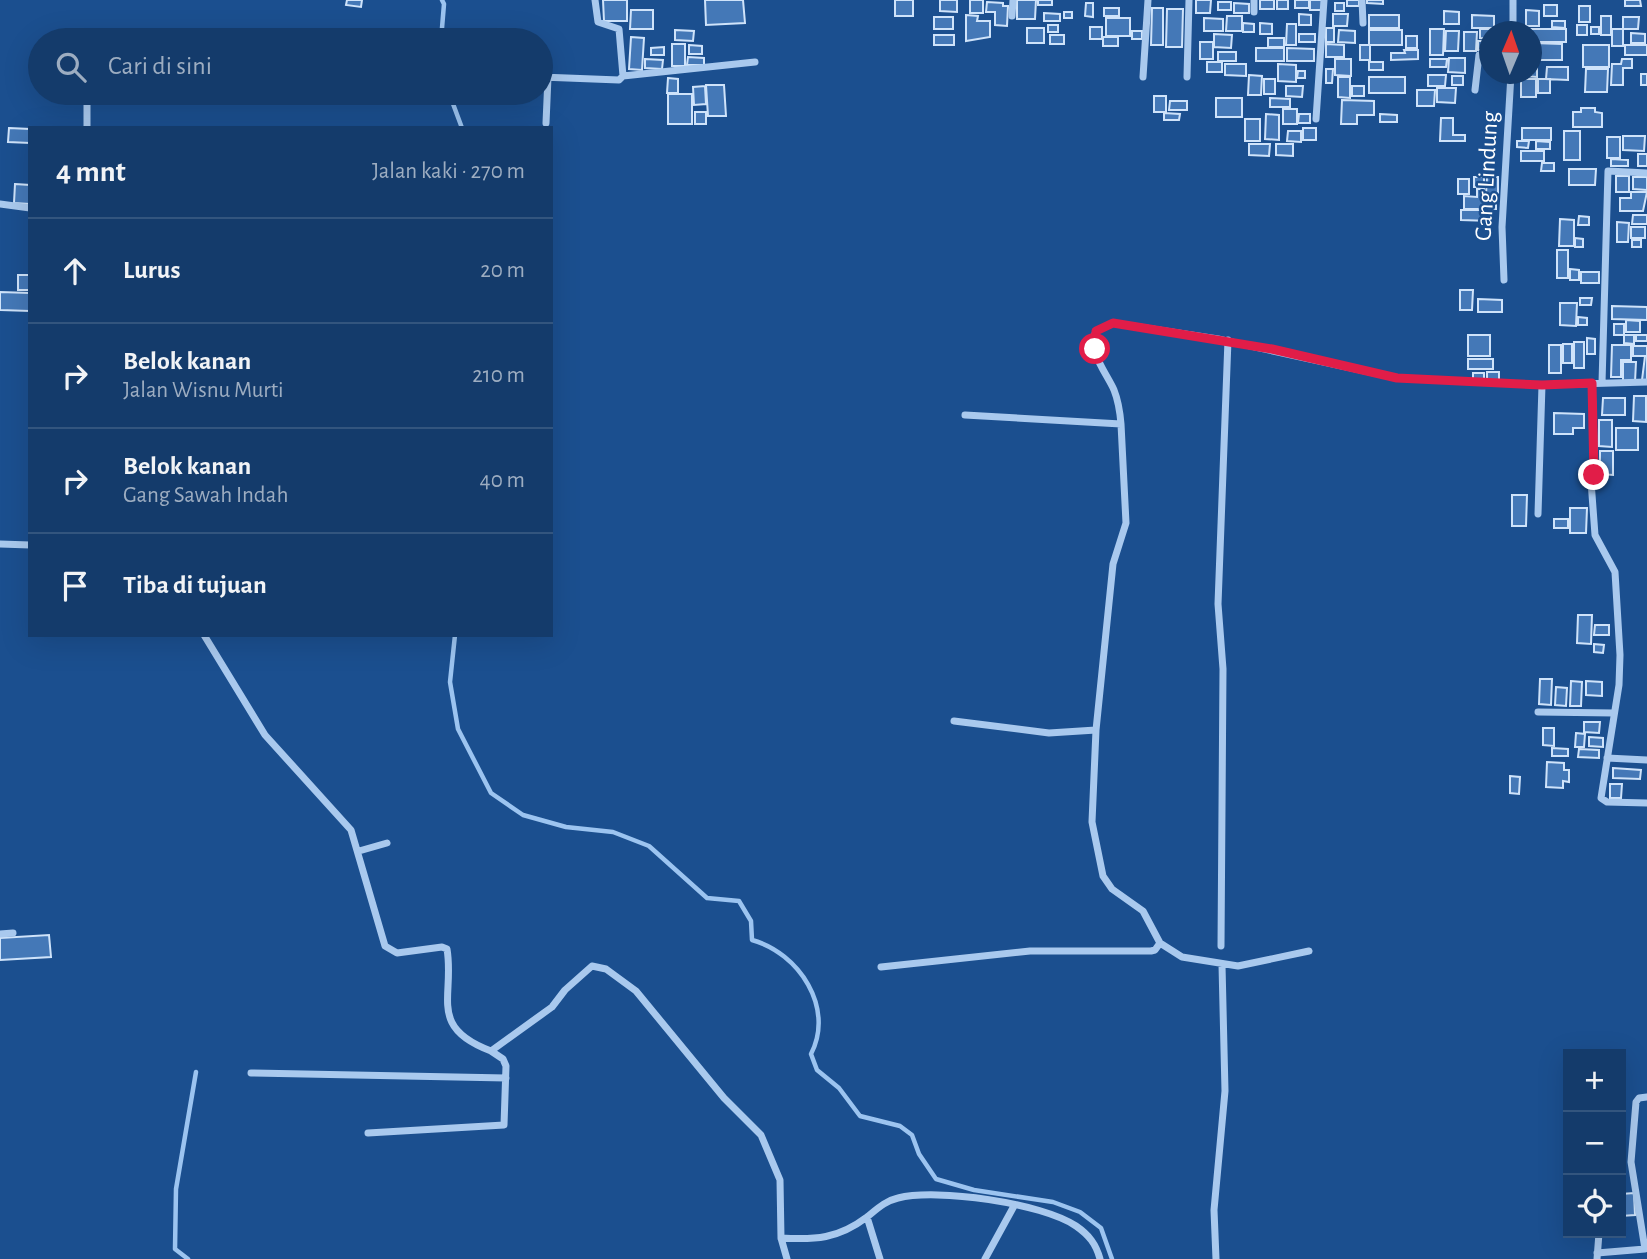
<!DOCTYPE html>
<html lang="id">
<head>
<meta charset="utf-8">
<style>
  body { margin:0; font-family:"Alegreya Sans",sans-serif; background:#1d4271; color:#f1f3f6 }
  .controls { position:absolute; right:21px; bottom:21px; display:grid; overflow:hidden; border-radius:0px; box-shadow:0 7px 28px #0002 }
  .controls button { width:63px; height:63px; display:grid; place-items:center; padding:0; border:0; border-bottom:2px solid #33557e; background:#143b6b; color:#f1f3f6; font:35px sans-serif }
  .compass { position:absolute; left:1479px; top:21px; width:63px; height:63px; border-radius:50%; background:#143b6b; box-shadow:0 7px 28px #0002; rotate:2deg }
  .stop { position:absolute; width:21px; height:21px; margin:-16px; border:5px solid #e11d48; border-radius:50%; background:#fff }
  .stop.end { background:#e11d48; border-color:#fff; box-shadow:0 2px 7px #0008 }
  .list { margin:0; padding:0; list-style:none }
  h2 { display:flex; justify-content:space-between; align-items:center; height:91px; margin:0; padding:0 28px; font-size:30px }
  h2 small { font-size:23px; font-weight:400; color:#9dadc1 }
  .list li { display:grid; grid-template-columns:46px 1fr auto; gap:21px; align-items:center; box-sizing:border-box; height:105px; padding:0 28px; border-top:2px solid #33557e }
  .list b { display:block; font-size:26px; white-space:nowrap }
  .list p { margin:0; font-size:23px; white-space:nowrap; color:#9dadc1 }
  .list em { font-size:23px; font-style:normal; color:#9dadc1 }
  .icon { flex:none; width:38px; height:38px; fill:none; stroke:currentColor; stroke-width:2; stroke-linecap:round; stroke-linejoin:round }
  .map { position:relative; flex:none; width:1647px; height:1259px; overflow:hidden }
  .search { position:absolute; background:#143b6b; box-shadow:0 7px 28px #0002; left:28px; top:28px; width:525px; height:77px; display:flex; align-items:center; gap:18px; box-sizing:border-box; padding:0 24px; border-radius:38px; color:#9dadc1; font-size:26px }
  .panel { position:absolute; background:#143b6b; box-shadow:0 7px 28px #0002; left:28px; top:126px; width:525px; height:511px; border-radius:0px }
  .map>svg:first-child { display:block }
</style>
</head>
<body>
<div class="map">
<svg width="1647" height="1259" viewBox="0 0 1647 1259">
  <rect width="100%" height="100%" fill="#1b4f8f"/>
  <g fill="none" stroke-linecap="round" stroke-linejoin="round">
    <!-- stream -->
    <path stroke="#9cc4f0" stroke-width="4.5" d="M441,40L444,4L442,0
      M449,93L462,128
      M455,635L450,682L458,729L491,793L523,815L566,827L613,832L649,846L707,898L739,901L751,921L752,940C799,953 835,1008 811,1054L817,1070L839,1088L860,1116L900,1126L912,1135L919,1154L936,1179L974,1190L1053,1202L1080,1212L1101,1228L1112,1259
      M188,1259L175,1249L176,1189L196,1072"/>
  </g>
  <!-- building -->
  <path fill="#4478b7" stroke="#cfe3fa" stroke-width="2" d="M347,0H362L361,7L346,5Z
    M603,0H627V21H604Z
    M705,0H743L745,23L706,25Z
    M895,0H913V16H895Z
    M940,0H957V12L940,11Z
    M970,0H983V13H970Z
    M1017,0H1036L1035,19H1017Z
    M1038,0H1052V5H1038Z
    M1196,0H1211L1210,13H1196Z
    M1260,0H1274V9H1260Z
    M1277,0H1288V9H1277Z
    M1295,0H1309V8H1295Z
    M1310,0H1322V10H1310Z
    M1347,0H1359V6H1347Z
    M1367,0H1383V4L1367,3Z
    M1625,0H1640L1641,6H1625Z
    M987,2L1003,3V6H1008L1007,26L995,25V12H986Z
    M1218,2H1231V10H1218Z
    M1086,3H1093V17L1085,16Z
    M1234,3L1249,4V13H1234Z
    M1335,3H1344V11H1335Z
    M1544,5H1557V16H1544Z
    M1579,6H1590V22H1579Z
    M1104,8H1119V16H1104Z
    M1152,8H1163V45H1151Z
    M1167,9H1183L1182,47H1166Z
    M631,10H653V29H630Z
    M1526,10L1539,11V26H1526Z
    M1444,11L1459,12V24H1444Z
    M1064,12H1072V18H1064Z
    M1044,13L1060,14V21H1044Z
    M1299,14L1311,15V25H1299Z
    M1333,14H1348L1347,26H1333Z
    M966,15L978,16L977,21H990V37L966,41Z
    M1369,15H1399V28H1369Z
    M1472,15L1494,16V28H1472Z
    M1227,16H1242V31H1226Z
    M1601,16H1611V35H1601Z
    M934,17H953V29H934Z
    M1623,17H1639L1638,29H1623Z
    M1106,18H1130V36H1106Z
    M1204,18L1223,19V31H1204Z
    M1552,21H1565V28L1552,27Z
    M1243,23L1254,24V32H1243Z
    M1260,23L1272,24V34H1260Z
    M1287,24H1296V45H1286Z
    M1048,25H1058V32H1048Z
    M1577,25H1587V35H1577Z
    M1090,27H1102V39H1090Z
    M1591,27H1599V34H1591Z
    M1027,28H1044V43H1027Z
    M1326,28H1334V42H1326Z
    M1430,29H1444L1443,55H1430Z
    M1480,29H1496V32H1490V39L1480,38Z
    M1526,29H1566V42H1532V32Z
    M1612,29H1623V46H1612Z
    M675,30L694,31L693,41L675,40Z
    M1339,30L1355,31V43L1338,42Z
    M1369,30H1402V45H1369Z
    M1132,31H1142V39H1132Z
    M1446,31H1459L1458,51H1445Z
    M1464,32H1477L1476,51H1464Z
    M1631,33L1645,34V43H1631Z
    M1214,34L1232,35L1231,48L1214,47Z
    M1299,34H1315V42H1299Z
    M934,35H954V45H934Z
    M1050,35H1064V44H1050Z
    M1406,36H1417V48H1406Z
    M631,37L644,38L642,70L629,69Z
    M1103,37H1118V46H1103Z
    M1268,38H1284V47H1268Z
    M1478,41H1490V50H1478Z
    M1200,42H1213V59H1200Z
    M1533,43L1562,44V60H1533Z
    M672,44H685V66H672Z
    M1326,44L1344,45V57H1326Z
    M689,45L702,46V54H689Z
    M1360,45H1370V60H1360Z
    M1583,45H1609V67H1583Z
    M1625,45H1647V55H1625Z
    M664,47V55H651V48Z
    M1256,48H1284V61H1256Z
    M1287,48L1314,49V61H1287Z
    M1404,50H1418V59L1391,60V53H1405Z
    M1218,52H1236V61H1218Z
    M688,57L704,58V65H687Z
    M1449,58H1465V73L1448,72Z
    M645,59L663,60L662,69L645,68Z
    M1335,59H1351V76L1335,75Z
    M1430,59H1447L1446,67H1430Z
    M1622,59H1632V68H1623V85H1611L1612,64H1621Z
    M1207,62H1222V72H1207Z
    M1369,62H1383V70H1369Z
    M1225,64H1246V76L1225,75Z
    M1278,64L1296,65V82L1278,81Z
    M1532,66H1537V77L1525,76V74H1532Z
    M1547,67H1568V80L1546,79Z
    M1326,69H1333L1332,83H1326Z
    M1586,69H1608L1607,92H1585Z
    M1298,71H1305V78H1297Z
    M1641,74H1647V85H1641Z
    M1249,75L1262,76L1261,95H1248Z
    M1428,75H1446L1445,86H1428Z
    M1452,76H1463V85H1452Z
    M1338,77H1350V98L1338,97Z
    M1369,77H1405V93H1369Z
    M668,78L678,79V93H667Z
    M1264,79H1275V94H1264Z
    M1521,79H1536V97H1521Z
    M1538,79H1550V93H1538Z
    M706,85H724L726,116H708Z
    M705,86L706,104L694,105L693,87Z
    M1286,86H1303L1302,97L1286,96Z
    M1352,86H1364V96H1352Z
    M1437,88H1456L1455,103L1437,102Z
    M1417,90H1435L1434,106H1417Z
    M668,94H692V124H668Z
    M1154,96H1166V112H1154Z
    M1216,98H1242V117H1216Z
    M1270,98L1290,99V107H1270Z
    M1342,100L1374,101V115H1357V124H1341Z
    M1170,101H1187V110H1169Z
    M1581,108H1595V112L1602,113V127H1573V112H1581Z
    M1283,109H1297V124H1283Z
    M695,112H706V124H695Z
    M1164,113L1180,114L1179,120H1164Z
    M1266,114L1279,115V140L1265,139Z
    M1299,114H1310V123H1298Z
    M1380,114L1397,115V122H1380Z
    M1441,118H1453V135H1465V141H1440Z
    M1245,119H1260V141H1245Z
    M9,128L30,129V143L8,142Z
    M1303,128H1316V140H1303Z
    M1522,128H1551V140H1522Z
    M1288,131H1301V142L1287,141Z
    M1564,131H1580V160H1564Z
    M1623,136H1645L1644,151L1623,150Z
    M1607,137H1620V158H1607Z
    M1517,141H1529L1528,148L1517,147Z
    M1536,141L1550,142V149H1536Z
    M1249,144H1270L1269,156L1249,155Z
    M1276,144H1293V156L1276,155Z
    M1521,151H1544V161H1521Z
    M1638,154H1647V166H1638Z
    M1611,159L1628,160V166H1611Z
    M1542,163H1554V171H1541Z
    M1569,169H1596L1595,185H1569Z
    M1616,176H1629V192H1616Z
    M1474,177H1484V187H1474Z
    M1487,177H1498V195H1486Z
    M1633,177H1647V190L1633,189Z
    M1458,179H1469V194H1458Z
    M15,184L30,185V204L14,203Z
    M1477,189H1484V197H1496V209H1464V196L1477,197Z
    M1631,192H1647L1643,211H1620V198H1631Z
    M1461,210H1492L1491,221L1461,220Z
    M1633,215H1647V224H1632Z
    M1579,216L1589,217V225H1578Z
    M1560,219L1574,220V246H1559Z
    M1617,222L1629,223L1628,242H1617Z
    M1631,227H1645V238H1631Z
    M1575,238L1583,239V247H1575Z
    M1632,240H1641V247H1632Z
    M1557,250H1568V278H1557Z
    M1570,269L1579,270V280H1570Z
    M1581,272H1599V283H1581Z
    M18,275H30V290H18Z
    M1460,290H1473L1472,310H1460Z
    M0,292L30,293V311L0,310Z
    M1580,298H1592L1591,305H1580Z
    M1478,299L1502,300V312H1478Z
    M1560,303H1577L1576,326L1560,325Z
    M1612,306L1647,307V320L1612,319Z
    M1578,317L1587,318V325H1578Z
    M1626,320L1640,321V332H1626Z
    M1614,324H1624V335H1614Z
    M1468,335H1490V356H1468Z
    M1624,335H1634V344L1624,343Z
    M1636,335H1647V341H1636Z
    M1587,338L1595,339V354H1587Z
    M1574,342H1584V368H1574Z
    M1563,344H1572V363H1563Z
    M1549,345H1561V373H1549Z
    M1612,345H1631V360H1621V377H1611Z
    M1633,346H1647V380H1642L1645,356H1633Z
    M1468,359H1493V369H1468Z
    M1623,362H1636L1635,382H1623Z
    M1487,372H1499V380H1487Z
    M1473,373H1484V379H1473Z
    M1634,396H1646V422L1633,421Z
    M1603,398H1625V415H1602Z
    M1554,413L1584,414V428H1573V434H1554Z
    M1599,420H1612V447L1599,446Z
    M1616,428H1638V450H1616Z
    M1600,451H1613V475L1600,474Z
    M1512,495H1527L1526,526H1512Z
    M1570,508H1587L1586,533H1570Z
    M1554,519H1568V528H1554Z
    M1578,615H1592L1591,644L1577,643Z
    M1595,625H1609V635H1594Z
    M1594,644L1604,645L1603,653L1594,652Z
    M1540,679H1552L1551,705L1539,704Z
    M1571,681L1582,682L1581,706H1570Z
    M1586,681L1602,682V696L1586,695Z
    M1556,687L1567,688L1566,706L1555,705Z
    M1584,722H1600L1599,733L1584,732Z
    M1543,728H1554V746L1543,745Z
    M1576,733L1585,734L1584,747H1575Z
    M1589,737L1603,738V747L1589,746Z
    M1552,748L1568,749V756H1552Z
    M1579,749L1599,750V758L1578,757Z
    M1547,762L1564,763V770H1569V782L1563,781V788L1546,787Z
    M1613,768L1641,770L1640,779L1613,778Z
    M1510,776L1520,777L1519,794L1510,793Z
    M1610,784H1622L1621,798H1610Z
    M49,935L51,957L0,960V938Z
    M1634,1193L1635,1215L1621,1216V1194Z"/>
  <g fill="none" stroke-linecap="round" stroke-linejoin="round">
    <!-- street -->
    <path stroke="#a9c9ee" stroke-width="7" d="M595,0L598,22L619,29L623,76
      M1362,0L1363,23
      M1254,12V0
      M1012,16L1013,0
      M1513,32V0
      M541,77L619,80L623,76L755,62
      M1143,77L1148,0
      M1187,77L1189,0
      M1475,90L1479,55L1490,52
      M1316,119L1324,0
      M546,123L548,77
      M87,128V93
      M0,204L30,208
      M1504,280L1502,227L1511,74
      M1592,383L1595,470L1591,481L1595,535L1615,572L1620,655L1619,685L1601,798L1607,802L1647,803
      M1602,383L1608,171L1647,173
      M965,415L1121,424L1126,523L1113,564L1096,730L1092,822L1103,876L1112,889L1143,911L1160,943L1182,957L1238,966L1309,951
      M1121,424C1120,412 1118,400 1114,390C1106,372 1087,351 1096,331L1113,323L1218,339L1397,378L1542,385L1647,382
      M1538,514L1542,385
      M0,544L30,545
      M204,635L265,735L351,830L385,946L397,953L442,947L447,949C455,996 427,1027 491,1051L552,1007L565,990L592,966L606,969L636,991L724,1098L761,1135L780,1180L781,1238L787,1259
      M1538,712L1614,713
      M954,721L1049,733L1096,730
      M1607,758L1647,760
      M359,851L387,843
      M0,934L13,933
      M1221,946L1223,669L1218,604L1228,340
      M881,967L1030,951H1151L1155,950L1160,943
      M251,1073L506,1078
      M368,1133L504,1125L506,1066L503,1059L491,1051
      M867,1217L880,1259
      M781,1238C815,1240 838,1239 867,1217C877,1209 885,1201 898,1198C937,1188 1042,1203 1076,1226C1089,1235 1096,1244 1100,1259
      M1597,1253L1645,1249L1631,1162L1636,1102L1639,1098L1647,1097
      M985,1259L1014,1206
      M1216,1259L1214,1210L1225,1091L1222,965
      M1597,1259L1599,1233"/>
  </g>
  <g fill="none" stroke-linecap="round" stroke-linejoin="round">
    <!-- route -->
    <path stroke="#e11d48" stroke-width="9" d="M1095,349L1096,331L1113,323L1272,349L1397,378L1542,385L1592,383L1594,475"/>
  </g>
  <g text-anchor="middle" dominant-baseline="central" stroke-width="5" stroke-linejoin="round" paint-order="stroke">
    <!-- street labels -->
    <g font-size="24" fill="#fff" stroke="#1b4f8f">
      <text transform="translate(1487 176) rotate(-87)">Gang Lindung</text>
    </g>
  </g>
</svg>
<div class="controls">
<button>+</button>
<button>−</button>
<button><svg class="icon" aria-label="locate" viewBox="0 0 24 24"><circle cx="12" cy="12" r="6"/><path d="M12 2v4M12 18v4M2 12h4M18 12h4"/></svg></button>
</div>
<svg class="compass" viewBox="-18 -18 36 36"><path d="M0-13l5 13h-10z" fill="#e53935"/><path d="M0 13l5-13h-10z" fill="#9dadc1"/></svg>
<div class="stop" style="left:1095px;top:349px"></div>
<div class="stop end" style="left:1594px;top:475px"></div>
<div class="search"><svg class="icon" aria-label="search" viewBox="0 0 24 24"><circle cx="10" cy="10" r="6"/><path d="M15 15l6 6"/></svg>Cari di sini</div>
<section class="panel">
<h2>4 mnt<small>Jalan kaki · 270 m</small></h2>
<ul class="list">
<li><svg class="icon" aria-label="ahead" viewBox="0 0 24 24"><path d="M12 20V5M6 11l6-6 6 6"/></svg><div><b>Lurus</b></div><em>20 m</em></li>
<li><svg class="icon" aria-label="right" viewBox="0 0 24 24"><path d="M7 20v-9h11M14 6l5 5-5 5"/></svg><div><b>Belok kanan</b><p>Jalan Wisnu Murti</p></div><em>210 m</em></li>
<li><svg class="icon" aria-label="right" viewBox="0 0 24 24"><path d="M7 20v-9h11M14 6l5 5-5 5"/></svg><div><b>Belok kanan</b><p>Gang Sawah Indah</p></div><em>40 m</em></li>
<li><svg class="icon" aria-label="arrive" viewBox="0 0 24 24"><path d="M6 21V4h12l-3 4 3 4H6"/></svg><div><b>Tiba di tujuan</b></div></li>
</ul>
</section>
</div>
</body>
</html>
